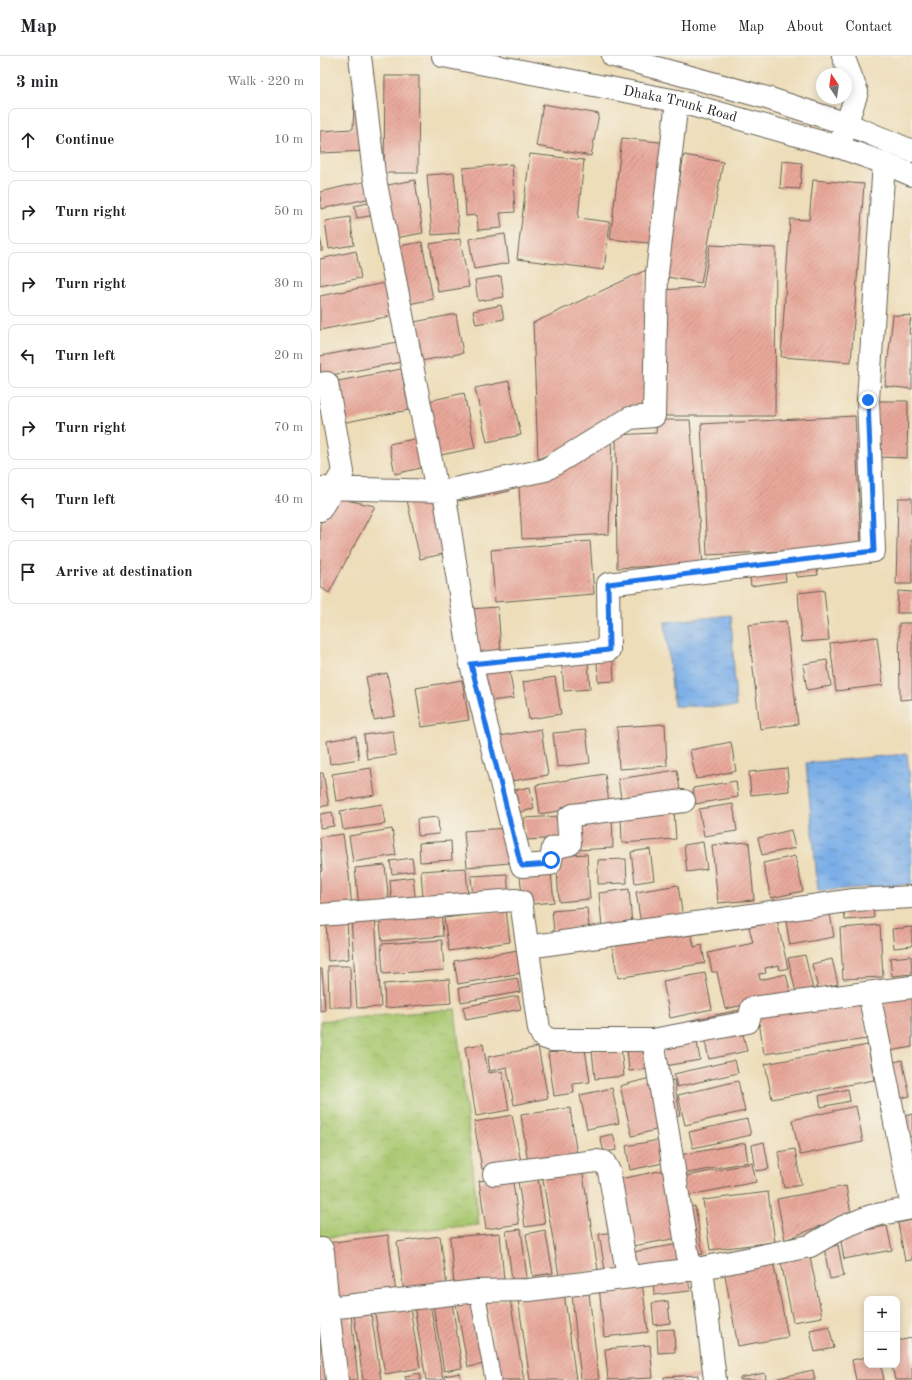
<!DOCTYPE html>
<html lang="en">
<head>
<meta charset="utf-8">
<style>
  body { margin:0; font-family:"Old Standard TT",serif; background:#f2f2f2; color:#202124 }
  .controls { position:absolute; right:12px; bottom:12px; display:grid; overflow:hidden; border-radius:8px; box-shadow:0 2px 10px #0003 }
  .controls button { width:36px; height:36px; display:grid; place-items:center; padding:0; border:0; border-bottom:1px solid #e0e0e0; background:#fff; color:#202124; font:20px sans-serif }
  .compass { position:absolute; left:496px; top:12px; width:36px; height:36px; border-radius:50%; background:#fff; box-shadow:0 2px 10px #0003; rotate:347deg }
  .stop { position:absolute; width:12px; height:12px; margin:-9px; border:3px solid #1a73e8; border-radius:50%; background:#fff }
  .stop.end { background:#1a73e8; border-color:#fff; box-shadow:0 1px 4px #0008 }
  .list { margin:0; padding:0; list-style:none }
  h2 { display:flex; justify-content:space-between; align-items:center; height:52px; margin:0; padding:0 16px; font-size:17px }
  h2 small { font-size:13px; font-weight:400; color:#757577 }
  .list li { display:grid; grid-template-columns:26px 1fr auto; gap:12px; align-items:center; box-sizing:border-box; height:64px; margin:0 8px 8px; padding:0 8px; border:1px solid #e0e0e0; border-radius:8px }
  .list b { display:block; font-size:15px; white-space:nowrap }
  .list em { font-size:13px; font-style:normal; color:#757577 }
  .icon { flex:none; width:22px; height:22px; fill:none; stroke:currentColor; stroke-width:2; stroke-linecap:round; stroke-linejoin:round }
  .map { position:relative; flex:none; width:592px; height:1324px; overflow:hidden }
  header { display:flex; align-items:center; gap:24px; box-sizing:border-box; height:56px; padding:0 20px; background:#fff; border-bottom:1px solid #e0e0e0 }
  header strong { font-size:19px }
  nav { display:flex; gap:22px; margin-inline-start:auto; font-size:14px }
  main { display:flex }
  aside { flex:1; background:#fff }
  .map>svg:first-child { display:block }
</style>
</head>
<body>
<header>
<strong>Map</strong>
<nav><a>Home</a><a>Map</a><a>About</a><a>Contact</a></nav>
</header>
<main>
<aside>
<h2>3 min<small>Walk · 220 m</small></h2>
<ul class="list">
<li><svg class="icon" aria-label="ahead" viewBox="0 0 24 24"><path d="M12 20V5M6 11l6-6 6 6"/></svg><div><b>Continue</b></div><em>10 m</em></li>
<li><svg class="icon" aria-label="right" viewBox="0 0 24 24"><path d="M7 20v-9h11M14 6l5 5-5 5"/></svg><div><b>Turn right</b></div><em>50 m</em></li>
<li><svg class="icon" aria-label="right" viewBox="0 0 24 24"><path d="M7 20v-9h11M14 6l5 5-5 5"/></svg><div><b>Turn right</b></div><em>30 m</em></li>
<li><svg class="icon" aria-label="left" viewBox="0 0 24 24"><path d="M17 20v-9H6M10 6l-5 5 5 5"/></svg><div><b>Turn left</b></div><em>20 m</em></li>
<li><svg class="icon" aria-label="right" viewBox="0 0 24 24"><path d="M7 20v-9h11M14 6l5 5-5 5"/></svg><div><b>Turn right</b></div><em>70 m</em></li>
<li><svg class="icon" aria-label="left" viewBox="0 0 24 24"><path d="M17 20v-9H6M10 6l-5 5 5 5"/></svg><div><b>Turn left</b></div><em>40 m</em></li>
<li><svg class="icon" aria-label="arrive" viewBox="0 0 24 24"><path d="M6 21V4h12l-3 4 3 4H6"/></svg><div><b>Arrive at destination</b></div></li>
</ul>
</aside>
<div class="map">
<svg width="592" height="1324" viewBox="0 0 592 1324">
  <defs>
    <pattern id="park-crowns" width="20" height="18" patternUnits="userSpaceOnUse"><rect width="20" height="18" fill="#a8c870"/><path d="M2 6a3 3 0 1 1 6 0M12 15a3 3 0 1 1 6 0" fill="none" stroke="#90ab60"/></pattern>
    <pattern id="water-ripples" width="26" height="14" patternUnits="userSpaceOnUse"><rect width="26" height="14" fill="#7bafe8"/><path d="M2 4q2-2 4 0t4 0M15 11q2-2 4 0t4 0" fill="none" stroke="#648ebb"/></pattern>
    <pattern id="building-hatch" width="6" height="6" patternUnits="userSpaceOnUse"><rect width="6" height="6" fill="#e8a79a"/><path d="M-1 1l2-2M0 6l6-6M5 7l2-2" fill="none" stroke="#c68f84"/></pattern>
  </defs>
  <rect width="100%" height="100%" fill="#f7f3e8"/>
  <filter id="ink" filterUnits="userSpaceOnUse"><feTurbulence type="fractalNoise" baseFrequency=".025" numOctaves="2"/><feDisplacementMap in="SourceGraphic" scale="8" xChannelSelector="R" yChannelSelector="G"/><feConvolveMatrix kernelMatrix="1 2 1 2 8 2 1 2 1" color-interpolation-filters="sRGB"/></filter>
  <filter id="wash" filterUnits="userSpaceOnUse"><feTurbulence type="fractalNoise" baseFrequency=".012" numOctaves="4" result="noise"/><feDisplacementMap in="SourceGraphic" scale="16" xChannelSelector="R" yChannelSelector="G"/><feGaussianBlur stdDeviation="0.9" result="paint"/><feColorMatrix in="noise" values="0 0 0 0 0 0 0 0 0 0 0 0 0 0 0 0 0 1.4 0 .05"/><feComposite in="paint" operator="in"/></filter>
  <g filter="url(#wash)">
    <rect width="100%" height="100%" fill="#edddb9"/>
    <!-- park -->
    <path fill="url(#park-crowns)" stroke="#627246" d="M135,953L159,1169L0,1182V965Z"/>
    <!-- water -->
    <path fill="url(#water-ripples)" stroke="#4c6682" d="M411,559L416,651L354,650L345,566Z
      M587,698L592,742V828L498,835L486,707Z"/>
    <g id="blocks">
      <!-- building -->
      <path fill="url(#building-hatch)" d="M65,20H99L98,117H64Z
        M35,23L49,95L0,97V75L33,73Z
        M223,48L279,58L271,100L216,90Z
        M302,82L348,87L337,188L290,183Z
        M210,98L264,104L258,162L290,166L284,214L197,203Z
        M364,99L403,106L381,227L342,220Z
        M462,105L482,107L480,133L460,132Z
        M192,108L195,156L180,157L182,172L158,174L157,159L146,160L143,112Z
        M134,117L139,177L112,179L107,119Z
        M95,124L103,177L70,183L62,130Z
        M493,124L544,128L531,306L461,301L470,163L489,164Z
        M47,125L51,142L1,153L0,136Z
        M53,146L55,159L37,162L34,150Z
        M30,161L34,189L9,193L5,165Z
        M185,178L189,207L154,213L149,183Z
        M0,182L3,195H0Z
        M140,183L149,231L118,236L110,188Z
        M102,186L113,243L84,249L73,191Z
        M390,189L456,192L455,360H342L343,234L383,231Z
        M36,195L41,222L0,230V203Z
        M326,214V353L259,386L218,403L213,267Z
        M181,220L184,241L158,245L155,224Z
        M65,227L71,260L0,274V240Z
        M181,249L184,263L156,268L153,255Z
        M136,258L143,297L96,306L89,267Z
        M573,259L591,260L589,278H592V333L565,330Z
        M83,285L87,305L1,321L0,300Z
        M81,313L89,354L21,367L13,326Z
        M189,325L201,379L167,386L155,332Z
        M144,337L155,392L116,400L104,346Z
        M557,345H588L587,402L557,401Z
        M535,360L541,491L387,499L381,368Z
        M337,364H370L383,508L297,512L296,379L336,377Z
        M292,379L289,478L202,483L199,431L235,418Z
        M99,382L105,411L75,418L69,388Z
        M188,427L190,435L139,445L138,436Z
        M115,438L128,497L100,503L87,444Z
        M17,442L55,450L9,537L0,531V468Z
        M578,442H592V528H576Z
        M270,485L274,538L175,546L171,494Z
        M496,507L498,519L477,521L476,509Z
        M464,510L466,525L431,530L429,515Z
        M504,534L509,584L482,586L478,537Z
        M578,535L592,536V557H577Z
        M178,551L181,597L152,599L150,553Z
        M466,565L478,668L440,673L428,569Z
        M579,567H592V643L580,644Z
        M557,581L563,629L516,635L510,587Z
        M277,604H293L294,625L278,626Z
        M507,604L511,630L487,634L483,608Z
        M268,607L270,633L244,635L242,610Z
        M189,611L194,642L163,646L159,615Z
        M67,617L75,660L54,664L46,621Z
        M235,621L241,658L209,663L203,626Z
        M142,624L149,664L102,671L96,632Z
        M345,668L347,710L299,713L297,671Z
        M221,673L228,719L186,726L179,680Z
        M266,674L270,707L237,711L233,677Z
        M73,675L76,699L47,703L44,679Z
        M36,680L39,703L10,708L7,685Z
        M411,686L416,715L376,723L370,694Z
        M51,712L55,739L16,745L12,718Z
        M467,712L469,735L431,739L429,716Z
        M357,714L361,740L302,747L298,723Z
        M0,717H3L9,749L0,751Z
        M285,718L289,747L220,758L216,729Z
        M416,725L418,741L375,748L373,732Z
        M210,731L214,753L200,756L195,734Z
        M62,748L65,768L23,774L20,755Z
        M413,748L417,775L384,780L379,753Z
        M354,755L356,783L302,787L301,758Z
        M12,756L14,770L0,772V758Z
        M292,759L293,792L255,794L254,761Z
        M240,760L241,782L206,784L204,762Z
        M118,761L119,778L98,780L97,763Z
        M187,772L189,807L147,811L144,775Z
        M72,773L76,799L33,806L29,780Z
        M471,774L475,792L442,799L438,782Z
        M23,778L29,819L32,853L0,854V816L2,815L0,781Z
        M131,785L132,804L100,806L99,787Z
        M383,786L387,813L367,816L364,789Z
        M429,786L434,844L398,847L392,789Z
        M330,793L334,824L315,827L311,796Z
        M267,798L270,843L239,846L236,800Z
        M475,800L483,835L451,842L443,807Z
        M92,802L94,815L72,818L70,805Z
        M306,803L307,827L278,828V804Z
        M65,809L69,847L39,851L35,812Z
        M146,812L148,840L103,843L101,815Z
        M231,816L234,846L203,849L200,820Z
        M187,818L189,841L153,843L151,820Z
        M93,821L96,848L72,850L70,824Z
        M358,829L363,862L321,869L316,836Z
        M309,833L312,869L282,872L279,837Z
        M553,851L554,862L525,864L524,853Z
        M267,852L269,872L234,876L232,855Z
        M509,852L514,881L470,889L465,860Z
        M121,854L123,880L62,885L59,859Z
        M186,854L190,886L129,895L124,862Z
        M55,860L61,951L37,952L31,862Z
        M27,864L29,903L8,905L6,865Z
        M457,865L468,912L460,914L459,909L445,912L446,917L439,918L440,924L466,918L471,939L405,953L397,916H392L388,897L433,887L429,871Z
        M560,869L563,921L523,923L520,872Z
        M370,871L374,891L382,889L385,907L298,922L291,885Z
        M592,871V890L574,892L572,873Z
        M122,884L124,914L63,918L61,888Z
        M198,894L202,917L138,928L134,905Z
        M485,899L494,938L477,941L468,902Z
        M591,900L592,918L572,920L570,902Z
        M512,903L518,928L498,933L492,908Z
        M8,910H30L31,951H9Z
        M0,913H2L5,954L0,955Z
        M385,917L392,953L350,962L343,925Z
        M197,922L200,936L141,946L139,932Z
        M129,923L131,947L65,952L64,928Z
        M198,940L201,953L146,964L143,951Z
        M592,941V991L570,995L562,946Z
        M541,944L547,983L444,998L438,959Z
        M419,954L421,962L374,973L372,964Z
        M422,974L427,995L389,1003L384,982Z
        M376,980L380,1004L345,1010L341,986Z
        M163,988L168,1017L182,1015L189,1054L156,1060L145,991Z
        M548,989L554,1024L452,1043L445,1008Z
        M329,990L330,1013L309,1015L307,992Z
        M218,991L228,1042L194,1049L187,1011L170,1015L168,1001Z
        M301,992L304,1020L275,1023L272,995Z
        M265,993L270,1026L253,1028L254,1037L234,1040L228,997Z
        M415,1004L418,1017L357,1031L354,1018Z
        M582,1004L590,1040L578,1043L570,1007Z
        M330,1022L343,1072L312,1080L300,1030Z
        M354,1024L360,1059L348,1061L342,1026Z
        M418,1025L425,1055L365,1069L358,1039Z
        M292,1032L299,1067L267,1073L260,1039Z
        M528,1033L530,1045L501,1051L499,1040Z
        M536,1050L543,1086L480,1099L472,1064Z
        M250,1052L257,1100L208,1107L201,1059Z
        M592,1058V1080L588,1081L582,1061Z
        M192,1059L201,1106L162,1113L154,1066Z
        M427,1063L431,1079L373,1092L369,1076Z
        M293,1078L297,1094L284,1096L280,1081Z
        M344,1083L348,1106L310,1114L306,1090Z
        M444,1086L449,1113L436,1115L432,1089Z
        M425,1087L428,1106L363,1118L360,1099Z
        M475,1093L481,1129L464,1132L458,1096Z
        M432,1107L436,1126L365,1140L361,1121Z
        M262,1112L278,1214L239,1220L222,1118Z
        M344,1114L358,1182L313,1190L300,1123Z
        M192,1120L199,1168L166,1173L159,1125Z
        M218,1122L225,1168L205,1171L198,1125Z
        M526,1130L531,1158L465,1184L457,1143Z
        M448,1136L455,1186L390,1194L383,1144Z
        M375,1150L383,1198L371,1200L364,1152Z
        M592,1164V1204L585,1205L578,1167Z
        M567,1170L572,1194L524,1203L520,1179Z
        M201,1173L207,1222L192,1224L186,1175Z
        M225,1174L233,1217L213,1220L206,1178Z
        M294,1176L301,1217L286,1220L279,1178Z
        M180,1177L184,1225L134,1229L130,1181Z
        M68,1179L76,1237L14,1245L6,1187Z
        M120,1180L127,1230L84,1236L77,1186Z
        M358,1188L361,1206L312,1215L308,1197Z
        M518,1189L524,1220L510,1223L504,1192Z
        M490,1200L502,1261L473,1266L461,1206Z
        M453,1205L468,1281L418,1290L404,1214Z
        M368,1221L370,1235L334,1239L333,1226Z
        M322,1225L328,1276L284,1281L279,1230Z
        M244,1236L256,1324H210L198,1243Z
        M269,1237L279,1324H261L252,1239Z
        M190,1243L204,1324H180L167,1246Z
        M152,1244L165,1308L148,1311L136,1248Z
        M348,1245L350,1267L334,1269L332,1247Z
        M132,1246L142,1312L124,1315L113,1249Z
        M110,1247L123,1324H106L94,1250Z
        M90,1252L100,1312L65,1318L55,1258Z
        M51,1257L61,1324H43L34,1259Z
        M31,1259L38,1324H21L13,1261Z
        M0,1263L13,1324H0Z
        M509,1270L514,1292L495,1296L490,1274Z
        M354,1273L355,1296L338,1297L337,1274Z
        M592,1282V1324H575L572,1309H577V1285Z
        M330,1289L333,1322L288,1324L285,1293Z
        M547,1301V1309H561L564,1324H536L532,1304Z
        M493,1314L495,1324H458V1322Z
        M100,1317L101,1324H86L85,1320Z
        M140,1317L141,1324H125L124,1320Z
        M445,1317L446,1324H421L420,1322Z
        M378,1319V1324H344V1321Z"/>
    </g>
  </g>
  <g filter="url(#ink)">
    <use href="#blocks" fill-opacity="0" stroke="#656053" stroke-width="1"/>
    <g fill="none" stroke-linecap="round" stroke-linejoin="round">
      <defs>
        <path id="lane" d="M157,1235L173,1324"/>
        <path id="street" d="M40,0L54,118L117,435
          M519,91L537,36L523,0
          M0,328L7,327L23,416L0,454
          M0,432L124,435L225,414L310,362L334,360L337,217L357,45
          M124,435L151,608L289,594L288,528L554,495L548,344L564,107
          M151,608L202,810L230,808L231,804L233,792L250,788L248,764L249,761L253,759L364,745
          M0,859L196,844L201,845L219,973L223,981L232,984H333L428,966L432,952L592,931
          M208,891L534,844L592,841
          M549,937L592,1151
          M333,984L370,1213
          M174,1118L276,1105L284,1106L289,1115L308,1221
          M0,1193H2L3,1196L8,1252L17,1324
          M382,1212L395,1324
          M0,1253L157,1235L209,1234L382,1212L490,1190L523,1171L551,1160L592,1152"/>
        <g id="secondary">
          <path id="s1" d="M123,0L357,45L519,91L564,107L592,119"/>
          <path d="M293,0L447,42L527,68L592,95"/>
        </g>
      </defs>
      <!-- lane casing -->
      <use href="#lane" stroke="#656053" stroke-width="17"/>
      <!-- street casing -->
      <use href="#street" stroke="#656053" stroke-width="24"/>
      <!-- secondary casing -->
      <use href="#secondary" stroke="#656053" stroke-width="24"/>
      <!-- lane -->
      <use href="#lane" stroke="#fff" stroke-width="15"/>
      <!-- street -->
      <use href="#street" stroke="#fff" stroke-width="22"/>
      <!-- secondary -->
      <use href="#secondary" stroke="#fff" stroke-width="22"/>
    </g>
  </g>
  <g fill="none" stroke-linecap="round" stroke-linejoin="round" filter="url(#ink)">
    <!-- route -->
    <path stroke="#1a73e8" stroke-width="5" d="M231,804L230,808L202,810L200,806L151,608L289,594L288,528L554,495L548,344"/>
  </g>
  <g text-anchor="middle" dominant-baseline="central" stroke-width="4" stroke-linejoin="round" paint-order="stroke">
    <!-- street labels -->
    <g font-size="14" fill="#1c1c1c" stroke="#f7f3e8">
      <text stroke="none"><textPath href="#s1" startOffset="242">Dhaka Trunk Road</textPath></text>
    </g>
  </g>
</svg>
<div class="controls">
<button>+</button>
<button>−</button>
</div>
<svg class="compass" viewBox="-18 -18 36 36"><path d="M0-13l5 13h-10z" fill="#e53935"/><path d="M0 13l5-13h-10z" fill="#757577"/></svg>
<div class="stop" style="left:231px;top:804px"></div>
<div class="stop end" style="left:548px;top:344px"></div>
</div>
</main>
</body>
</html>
